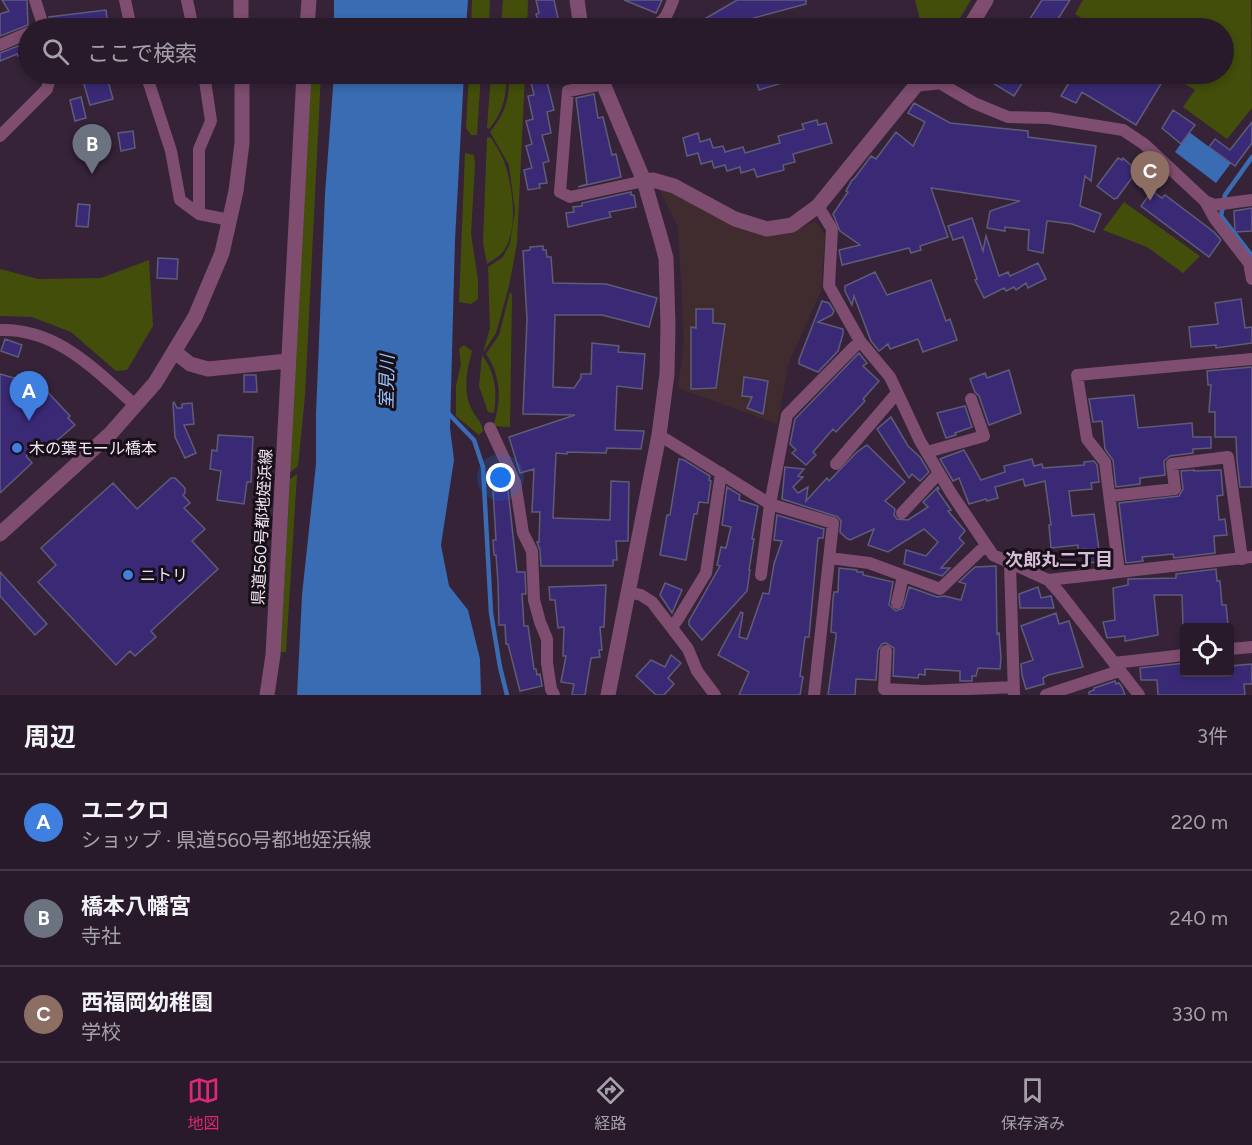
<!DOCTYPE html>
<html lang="ja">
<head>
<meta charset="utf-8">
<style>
  body { margin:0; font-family:Figtree,"Noto Sans JP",sans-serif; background:#342736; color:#f1f3f6 }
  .controls { position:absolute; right:18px; bottom:18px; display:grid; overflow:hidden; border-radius:6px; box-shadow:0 3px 9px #0003 }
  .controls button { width:54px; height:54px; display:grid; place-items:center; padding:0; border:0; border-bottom:2px solid #443847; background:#281a2a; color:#f1f3f6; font:30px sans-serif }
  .you { position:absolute; left:501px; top:478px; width:21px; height:21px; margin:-15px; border:4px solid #fff; border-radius:50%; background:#1a73e8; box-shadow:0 0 0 9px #1a73e833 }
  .badge { display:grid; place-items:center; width:39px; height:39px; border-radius:50%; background:#db2777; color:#fff; font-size:20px; font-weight:700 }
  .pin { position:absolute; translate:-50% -50px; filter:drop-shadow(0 2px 3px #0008) }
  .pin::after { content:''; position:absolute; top:32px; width:21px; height:18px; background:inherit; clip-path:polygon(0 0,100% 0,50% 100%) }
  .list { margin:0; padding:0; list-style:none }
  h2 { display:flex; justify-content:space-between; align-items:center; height:78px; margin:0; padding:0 24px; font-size:26px }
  h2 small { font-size:20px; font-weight:400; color:#a5a1a8 }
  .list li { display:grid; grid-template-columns:39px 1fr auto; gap:18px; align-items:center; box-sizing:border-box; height:96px; padding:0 24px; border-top:2px solid #443847 }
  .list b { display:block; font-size:22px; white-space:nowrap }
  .list p { margin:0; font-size:20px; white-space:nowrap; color:#a5a1a8 }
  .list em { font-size:20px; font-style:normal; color:#a5a1a8 }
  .icon { flex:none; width:33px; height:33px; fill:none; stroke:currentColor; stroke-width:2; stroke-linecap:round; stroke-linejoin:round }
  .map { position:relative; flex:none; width:1252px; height:695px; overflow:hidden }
  .search { position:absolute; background:#281a2a; box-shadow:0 3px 9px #0003; left:18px; right:18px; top:18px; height:66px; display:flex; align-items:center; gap:15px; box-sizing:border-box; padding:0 21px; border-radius:33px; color:#a5a1a8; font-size:22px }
  .sheet { height:366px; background:#281a2a }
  nav { display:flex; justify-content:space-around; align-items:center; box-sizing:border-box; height:84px; border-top:2px solid #443847; background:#281a2a; font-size:16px; color:#a5a1a8 }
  nav a { display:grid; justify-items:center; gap:3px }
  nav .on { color:#db2777 }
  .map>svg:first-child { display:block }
</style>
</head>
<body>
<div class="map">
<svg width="1252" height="695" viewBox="0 0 1252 695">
  <rect width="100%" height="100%" fill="#362338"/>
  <!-- industrial -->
  <path fill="#402c2e" d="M659,189L674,192L714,216L797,230L815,221L825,235L821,291L789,363L777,424L678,388L684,340L678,227Z"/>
  <!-- green -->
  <path fill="#434e0b" d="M472,0H490L489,28H471Z
    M503,0H528L527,28H501Z
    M915,0H971L954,28H922Z
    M1083,0H1251L1252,108L1227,139L1183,107L1195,90L1168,74H1224V28H1098L1075,14Z
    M310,74H321L305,396L298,466L288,474Z
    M469,74H481L477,135H471L466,128Z
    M491,74H506C507,96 503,112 489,129L487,128Z
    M508,74H525L517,243L509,286L496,333L483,353L490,328L488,267L503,257L510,243L515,211L509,165L490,132C505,114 511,97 508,74Z
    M487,137L491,138C497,147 503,157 506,167C513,191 519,232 502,253C498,257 492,261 487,264L483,243Z
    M465,153L474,155L475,164L471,234L478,280V299L471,304L459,302Z
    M1124,202L1200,256L1183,273L1147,247L1103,230Z
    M149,260L153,326L127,370L116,371L71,332L32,317L0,316V269L38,279L101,278Z
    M510,292L512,295L510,427L493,426C502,402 501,375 486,354L499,335Z
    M464,345L472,351C467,370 462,391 472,410C476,418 482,422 483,431L479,435L456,416V386L461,364L459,349Z
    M482,355C496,374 497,391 494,413L488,412L479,386Z
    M297,474L286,652H280L290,479Z"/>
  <!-- water -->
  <path fill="#396cb2" d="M334,0H468L466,28H334Z
    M334,74H464L455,240L450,428L454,460L441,545L449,586L468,610L480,659L481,695H297L302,595L316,464V414L325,194Z
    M1189,132L1231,163L1216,183L1175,152Z"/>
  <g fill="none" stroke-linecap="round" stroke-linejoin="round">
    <!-- stream -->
    <path stroke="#396cb2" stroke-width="4.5" d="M1252,157L1225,195L1221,216L1252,256
      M447,412L474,440L483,467L491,613L500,667L507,695"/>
  </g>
  <!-- building -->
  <path fill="#3a2a76" stroke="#5e5c79" stroke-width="1.5" d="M2,0H27L28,25L0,36V14L9,11Z
    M536,0H554L560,27L539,28L536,14L539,13Z
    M624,0H662L656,13Z
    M737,0H806V4L735,23L726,28H689Z
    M1042,0H1070L1052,28H1024Z
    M106,10L108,28H52L49,17Z
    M28,42V52L18,56L17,54L0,61V53Z
    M81,74H106L113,99L90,105Z
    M529,74H545L554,110L547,112L551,133L542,135L549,161L543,163L547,183L539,184L540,188L528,190L524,170L532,168L526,146L532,144L526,121L533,119L528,96L534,95Z
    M754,74H804L805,76L759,90Z
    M996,74H1028L1014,96L991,82Z
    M1074,74H1167L1136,125L1082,92L1076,103L1061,96Z
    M594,94L598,118L603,117L612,155L616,154L621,177L578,187L587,184L576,98Z
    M81,97L86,118L75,121L70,100Z
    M914,103L950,123L1028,131V137L1096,146L1091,181L1085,176L1080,206L1101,214L1094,232L1072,224L1049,221H1047L1043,253L1028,250L1029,230L1005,227V231L987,228L990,211L1020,201L931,188L948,237L920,246L921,250L911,253L909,248L842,265L839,250L860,245L840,231L833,214L848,192L846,191L852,180L854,179L871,156L876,159L896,132L913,146L925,122L908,113Z
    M1173,110L1195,125L1181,144L1162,128Z
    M817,120L818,125L826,123L832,143L793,154L795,162L783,165L784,170L757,177L754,169L741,173L740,167L727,171L725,165L714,168L712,161L701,164L698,153L687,156L683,138L698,133L700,142L710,139L713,148L723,146L725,152L743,147L745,153L780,143L778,136L804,129L802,124Z
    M1252,122V143L1235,166L1209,147L1215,139L1230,150Z
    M133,131L135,148L121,151L118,133Z
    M1118,158L1122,160L1123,158L1137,171L1117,198L1114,199L1097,186Z
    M1152,191L1162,198L1165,195L1214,232L1221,240L1209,257L1141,206Z
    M631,192V195H634L636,207L609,212L611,217L568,227L566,213L574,212L573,207L582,206V203Z
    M78,204L90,205L88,227L76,226Z
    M1252,208V231L1235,232L1234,211Z
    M972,218L983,251L986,236L999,276L1008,272L1010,276L1038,263L1046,279L1028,288L1026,283L1016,290L1014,287L1006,291L1004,288L984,298L975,280L977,279L963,237L953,240L948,226Z
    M543,246V250H546L547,257H551L553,283L606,284L657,298L649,327L602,315H555L553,387L574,388L581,378V374H591L592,343L619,346L618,352L645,354L642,389L617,386L615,430L644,431L641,449L607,448L606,453L567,452V454L556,453L553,518L610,520L611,481L629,482L628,541H616L617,560H613V566H541L540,550L537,542H539L540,512H532L534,469L520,473L509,437L575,415L523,414L527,319L523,251L530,250V247Z
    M158,258L178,259L177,279L157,278Z
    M875,272L887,295L931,280L946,321L950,319L957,340L923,352L918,339L890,349L888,344L879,351L871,341L854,296L852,305L845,291V286Z
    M1241,299L1245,328L1252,327V343L1216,348V345L1191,347L1189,327L1218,324L1215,303Z
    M822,301L829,303L834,311L832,315L818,322L843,329V334L838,351L818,372L799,364V360Z
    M696,309H713V323L725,324L716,388L691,389V327L696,328Z
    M5,339L22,345L18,357L1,351Z
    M859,353L867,363L863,366L879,381L863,399L865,401L836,432L833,429L813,452L816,455L806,465L792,453L796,450L790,444L795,419Z
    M1252,367V487H1240L1237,460L1236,437H1215V412H1209L1211,385H1208L1207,371Z
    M1009,370L1021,413L989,425L979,396L975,392L970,379L985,373L987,378Z
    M0,374L42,386L70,416L68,418L75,425L48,448L42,442L26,456L32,463L0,493Z
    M244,375H256L257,392H244Z
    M744,377L768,381L763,414L747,408L752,397L742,396Z
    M1134,395L1138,428L1192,423L1193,437H1211V448L1193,449V453L1170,456L1164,461L1165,475L1140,478V484L1116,487L1113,460L1105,449L1102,421L1093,422L1089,399Z
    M174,402L177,408H182V404L192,403L194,424L184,425L196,453L185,458L175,437L173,403Z
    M965,406L972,427L955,433L956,435L946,438L937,413Z
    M891,417L908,446L920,457L929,472L920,481L912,474L909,478L877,429Z
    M218,435L253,437L251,482H247L244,504L217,500L221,471L210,469L212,450L217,451Z
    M867,445L905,482L885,501L895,509L894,515L897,519L908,520L928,507L923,502L938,487L939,489L937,490L951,510L948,511L965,531L959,538L964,543L941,568H950L942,576L904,564L906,550L926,556L938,542L924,529L888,552L868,545L874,529L850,540L846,538L840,532L841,521L838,517L782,499L785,467L804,469L798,476L803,477L793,487L798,493L808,487L806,501L827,478L829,481L857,452Z
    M964,450L981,480L1005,472L1004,466L1032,459L1034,466L1042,464L1043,468L1084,465V462L1094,461L1097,465L1099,482L1091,483L1092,489L1069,491L1072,516L1094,514L1099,550L1108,549L1109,561L1088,563L1086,549L1078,550V545L1051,548L1049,525H1051L1045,481L1025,486L1023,479L995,487L998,498L987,501L986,499L969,504L959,478L953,481L940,459Z
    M679,459L684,460L710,476L709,480L711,481L708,503L699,502L697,514H694L686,560L660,555L667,515H670Z
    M1194,470V471L1221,470L1223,495L1217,496L1219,520L1225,519L1227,535L1214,536L1215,553L1174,558L1173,554L1142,557L1143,561L1126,563L1119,503L1179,496L1183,489L1181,471Z
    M171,478H175L185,488V493L183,495L190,503L184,508L205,529L192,541L218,569L151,631L156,637L135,656L130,651L116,665L38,582L56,565L41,548L113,483L137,509Z
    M727,487L740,495L739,500L758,506L752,539H754L749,570H750L747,591L702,640L689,625V621L720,566L717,565L721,547L726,548L731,527L722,525Z
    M508,490L517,572H525L526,594H522L524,626H528L534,669H536L537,675L540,674L542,686L520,691L508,644H506L505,625H499L498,582L496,555H494L493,540H496L493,491Z
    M777,515L824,529L823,538H818L809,637H805L800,676L803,677L800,695H739L749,672L718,655L741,612L743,613L739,637L747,639L763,593L769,594L774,564L782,541L774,540Z
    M996,566L997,634L999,633L1001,658L1000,669L978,668L976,676H972V681H960V671L925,669V675L919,674L918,678L893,676L894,648L886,643L882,644L878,650L876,680L856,679L855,695H828L836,637V633L831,632L833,599L834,592H838L839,568L857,570V572H863V575L893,582L889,605L896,611L903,608L909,587L937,597L944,596L961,600L966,584L959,582L975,567Z
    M1216,569L1217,581H1220L1222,605H1226L1228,625L1183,627L1182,595H1154L1158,635L1125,641V636L1107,638L1103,622L1115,620L1113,588L1128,585V579L1176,578V574Z
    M0,572L47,624L35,635L0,596Z
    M665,583L682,590L672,613L660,595Z
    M606,585L604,627H600L602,650H599L600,657L591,658L585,695H572L574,684L561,682L566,656H563L564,627L558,628L555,600H550L549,587Z
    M1038,587L1041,598L1051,596L1054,608H1020L1019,594Z
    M1056,613L1059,624L1069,621L1083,667L1048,675L1043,678L1044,684L1026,689L1022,675L1021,664L1033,660L1021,626Z
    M671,655L681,663L668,678L674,684L664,695H656L636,676L651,660L665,667Z
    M1185,663V672H1230V666L1252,664V684H1244L1245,695H1158L1157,680H1141L1140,668Z
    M1115,681L1116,684L1119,683L1122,687L1125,695H1089V692L1094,690V688Z"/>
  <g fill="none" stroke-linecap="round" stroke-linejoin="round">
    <!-- minor -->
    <path stroke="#7e4d6f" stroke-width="12" d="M35,0L44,28
      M125,0L131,28
      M187,0L193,28
      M645,28C665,23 666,18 673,0
      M0,45L28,33
      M146,74L171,151L180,200L199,214L230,220
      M938,82L974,103L1008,117L1048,118L1123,130L1144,144L1205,201L1215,219L1249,263L1252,279
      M603,84L568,91L560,192L570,197L644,181
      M0,136L47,89L51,74
      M1205,201L1214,205L1252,200
      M818,206L832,229L829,286L860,341L890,377L920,441L951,493L993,555L1048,580L1059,592L1139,695
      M199,214V149L211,121L204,74
      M0,330C57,328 95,370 135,405
      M490,428L515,482L523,533L532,551L534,600L540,622L547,639V663L551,689L554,695
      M659,435L770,504L833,523L814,695
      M927,452L984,436L971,399
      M836,464L897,393
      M1110,496L1175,489L1172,464L1228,457L1242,559
      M902,513L939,473
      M830,558L869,563L940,589L986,545
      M1010,564L1014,695
      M1119,572L1105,462L1087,439L1077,375L1252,359
      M761,575L770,504L787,415L860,341
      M1048,580L1252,557
      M628,592L641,595L652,602L688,649L697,671L715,695
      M897,603L903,576
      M672,627L678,619L706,573L721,473
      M1230,649L1252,647
      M886,651L884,689L925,691L1014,687
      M1114,663L1184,655
      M1046,695L1119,671"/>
    <!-- tertiary -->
    <path stroke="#7e4d6f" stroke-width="15" d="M241,0V28
      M577,0L581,28
      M307,28L309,0
      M969,28L986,0
      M599,74L644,181L660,236L666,258L668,325L667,374L659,435L608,695
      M644,181L653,180L674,186L735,219L767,229L792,225L818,206L917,84L938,82L943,74
      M175,352L190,364L208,369L288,361
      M0,534L111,433L155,383L195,317L222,253L236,191L242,143V74
      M267,695L273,655L304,74"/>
  </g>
  <!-- markers -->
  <g fill="#3f7fe0" stroke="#181019" stroke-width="2">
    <circle cx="17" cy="448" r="6"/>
    <circle cx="128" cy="575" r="6"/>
  </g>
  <g text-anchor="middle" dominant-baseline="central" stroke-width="6" stroke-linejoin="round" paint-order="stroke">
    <!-- poi labels -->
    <g font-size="16" fill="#f2e5f3" stroke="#181019" text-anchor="start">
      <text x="29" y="448">木の葉モール橋本</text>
      <text x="140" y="575">ニトリ</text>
    </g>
    <!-- street labels -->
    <g font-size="16" fill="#f2e5f3" stroke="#181019">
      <text transform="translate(262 527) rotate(-87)">県道560号都地姪浜線</text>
    </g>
    <!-- water labels -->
    <g font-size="18" font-style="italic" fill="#98c1fa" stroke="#181019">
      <text transform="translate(387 382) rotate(-89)">室見川</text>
    </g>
    <!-- neighbourhood labels -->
    <g font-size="18" font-weight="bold" fill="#d5bdd8" stroke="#181019">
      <text x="1059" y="560">次郎丸二丁目</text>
    </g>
  </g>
</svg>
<div class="controls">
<button><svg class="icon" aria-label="locate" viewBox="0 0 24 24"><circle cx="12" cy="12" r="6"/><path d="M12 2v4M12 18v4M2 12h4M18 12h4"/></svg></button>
</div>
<div class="you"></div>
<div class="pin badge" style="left:29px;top:421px;background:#3f7fe0">A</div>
<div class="pin badge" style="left:92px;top:174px;background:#6b7280">B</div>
<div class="pin badge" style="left:1150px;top:201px;background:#8d6e63">C</div>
<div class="search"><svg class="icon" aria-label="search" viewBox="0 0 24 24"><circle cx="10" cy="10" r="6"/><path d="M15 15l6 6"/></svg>ここで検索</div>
</div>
<section class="sheet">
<h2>周辺<small>3件</small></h2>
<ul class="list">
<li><span class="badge" style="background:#3f7fe0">A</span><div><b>ユニクロ</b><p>ショップ · 県道560号都地姪浜線</p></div><em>220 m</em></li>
<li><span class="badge" style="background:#6b7280">B</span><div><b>橋本八幡宮</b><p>寺社</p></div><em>240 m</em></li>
<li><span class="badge" style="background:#8d6e63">C</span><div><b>西福岡幼稚園</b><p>学校</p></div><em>330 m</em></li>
</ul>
</section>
<nav>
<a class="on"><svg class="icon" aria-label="map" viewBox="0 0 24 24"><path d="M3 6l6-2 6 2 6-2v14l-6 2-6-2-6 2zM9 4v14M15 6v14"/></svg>地図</a>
<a><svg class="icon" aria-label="directions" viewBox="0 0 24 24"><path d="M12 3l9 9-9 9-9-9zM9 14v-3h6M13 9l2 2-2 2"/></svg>経路</a>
<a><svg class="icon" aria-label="saved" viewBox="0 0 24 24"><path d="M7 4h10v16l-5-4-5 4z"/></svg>保存済み</a>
</nav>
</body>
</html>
